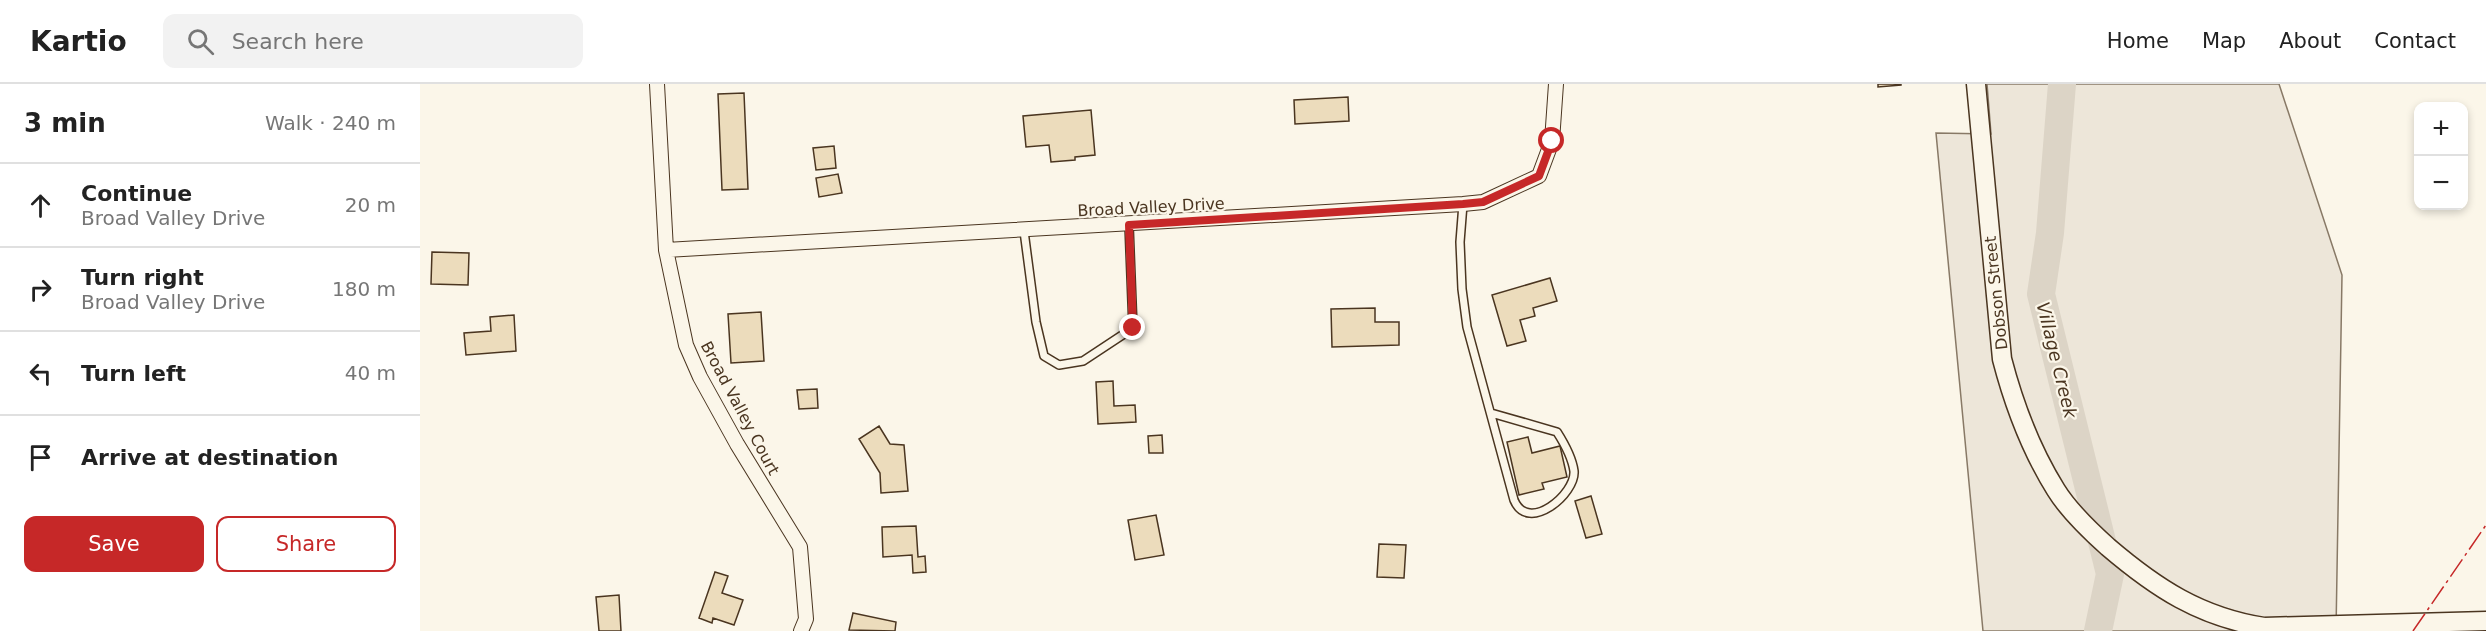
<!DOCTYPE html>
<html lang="en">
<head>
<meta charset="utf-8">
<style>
  body { margin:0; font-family:"DejaVu Sans",sans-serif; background:#f2f2f2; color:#222 }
  .controls { position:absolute; right:18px; top:18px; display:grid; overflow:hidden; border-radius:12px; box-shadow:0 3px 9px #0003 }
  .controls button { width:54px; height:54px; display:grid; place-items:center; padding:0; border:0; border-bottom:2px solid #e0e0e0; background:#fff; color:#222; font:30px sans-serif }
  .stop { position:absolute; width:18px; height:18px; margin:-14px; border:4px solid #c62828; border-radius:50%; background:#fff }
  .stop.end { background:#c62828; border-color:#fff; box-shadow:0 2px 6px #0008 }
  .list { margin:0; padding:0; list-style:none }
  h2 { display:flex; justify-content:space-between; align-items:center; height:78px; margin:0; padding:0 24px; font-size:26px }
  h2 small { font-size:20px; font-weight:400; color:#767676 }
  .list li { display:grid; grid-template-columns:39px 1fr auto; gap:18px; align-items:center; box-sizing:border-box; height:84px; padding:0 24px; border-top:2px solid #e0e0e0 }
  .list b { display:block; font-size:22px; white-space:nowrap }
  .list p { margin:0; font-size:20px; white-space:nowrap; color:#767676 }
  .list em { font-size:20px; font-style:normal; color:#767676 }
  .actions { display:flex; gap:12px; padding:18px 24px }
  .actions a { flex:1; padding:14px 0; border:2px solid #c62828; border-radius:12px; text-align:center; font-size:21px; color:#c62828 }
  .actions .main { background:#c62828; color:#fff }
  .icon { flex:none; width:33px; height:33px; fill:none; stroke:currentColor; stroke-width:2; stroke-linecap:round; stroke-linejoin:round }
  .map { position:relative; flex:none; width:2066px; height:547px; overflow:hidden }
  header { display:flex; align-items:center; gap:36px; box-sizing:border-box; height:84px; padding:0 30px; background:#fff; border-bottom:2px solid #e0e0e0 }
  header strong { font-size:28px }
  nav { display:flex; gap:33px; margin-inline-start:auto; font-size:21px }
  .search { width:420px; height:54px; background:#f2f2f2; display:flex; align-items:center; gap:15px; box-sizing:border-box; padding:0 21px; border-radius:12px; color:#767676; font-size:22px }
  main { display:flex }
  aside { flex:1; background:#fff }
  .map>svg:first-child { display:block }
</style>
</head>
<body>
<header>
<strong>Kartio</strong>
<div class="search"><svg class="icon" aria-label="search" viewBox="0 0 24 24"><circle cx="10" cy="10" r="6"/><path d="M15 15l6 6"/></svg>Search here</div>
<nav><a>Home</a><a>Map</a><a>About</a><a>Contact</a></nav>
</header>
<main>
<aside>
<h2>3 min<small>Walk · 240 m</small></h2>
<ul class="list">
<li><svg class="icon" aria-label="ahead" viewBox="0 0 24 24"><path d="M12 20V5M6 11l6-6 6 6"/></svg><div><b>Continue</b><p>Broad Valley Drive</p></div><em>20 m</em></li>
<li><svg class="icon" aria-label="right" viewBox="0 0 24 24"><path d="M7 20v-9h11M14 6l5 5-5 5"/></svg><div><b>Turn right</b><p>Broad Valley Drive</p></div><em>180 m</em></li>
<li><svg class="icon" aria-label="left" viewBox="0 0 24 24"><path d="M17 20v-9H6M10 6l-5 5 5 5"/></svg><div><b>Turn left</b></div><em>40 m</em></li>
<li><svg class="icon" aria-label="arrive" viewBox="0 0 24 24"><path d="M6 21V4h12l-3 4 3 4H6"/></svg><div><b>Arrive at destination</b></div></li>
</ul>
<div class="actions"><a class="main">Save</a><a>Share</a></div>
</aside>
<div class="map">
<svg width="2066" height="547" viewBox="0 0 2066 547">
  <rect width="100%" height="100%" fill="#fbf6e9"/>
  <!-- green -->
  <path fill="#ede6d9" stroke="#887966" stroke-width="1.5" d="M1567,0H1859L1922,191L1916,547H1563L1516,49L1571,50Z"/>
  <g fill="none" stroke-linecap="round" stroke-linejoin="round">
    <!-- river -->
    <path stroke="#dcd4c6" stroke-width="28" d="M1642,0L1630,149L1621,210L1690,490L1678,547"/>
  </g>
  <!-- building -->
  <path fill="#ecdcbc" stroke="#4a3520" stroke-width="1.5" d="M1458,0H1481V1L1458,3Z
    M324,9L328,105L302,106L298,10Z
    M928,13L929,37L875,40L874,16Z
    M671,26L675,71L655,73V76L631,78L629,61L606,63L603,32Z
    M414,62L416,84L396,86L393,64Z
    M418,90L422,109L399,113L396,94Z
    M12,168L49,169L48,201L11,200Z
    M1130,194L1137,217L1113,224L1115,232L1100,236L1106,257L1087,262L1072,211Z
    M955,224V238H979V261L912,263L911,225Z
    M341,228L344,277L311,279L308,230Z
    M94,231L96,267L46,271L44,249L71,247L70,233Z
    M693,297L694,322L715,321L716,338L678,340L676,298Z
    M397,305L398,324L379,325L377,306Z
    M459,342L470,360L484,361L488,407L461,409L460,389L439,355Z
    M742,351L743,369H729L728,352Z
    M1108,353L1112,369L1140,362L1147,393L1122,399L1124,405L1099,411L1087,358Z
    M1171,412L1182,450L1166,454L1155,417Z
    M736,431L744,471L715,476L708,436Z
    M496,442L498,473L505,472L506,488L493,489L492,471L463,473L462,443Z
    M959,460L986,461L984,494L957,493Z
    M295,488L308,492L302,509L323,516L314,541L293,534L292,539L279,534Z
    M199,511L201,547H179L176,513Z
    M433,529L476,538L475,547L429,546Z"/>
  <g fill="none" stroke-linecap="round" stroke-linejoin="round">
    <defs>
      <path id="service" d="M1043,120L1040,158L1042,205L1047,243L1094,416C1108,450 1156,410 1154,387C1152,373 1144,359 1137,348L1071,329
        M604,147L616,238L624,272L639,281L663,277L713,244L709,141"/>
      <path id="minor" d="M237,0L246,166L266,261L280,293L317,360L380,463L386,535L381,547
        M246,166L1043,120L1063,118L1119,92L1132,57L1136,0"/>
      <path id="tertiary" d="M1556,0L1582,275C1594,321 1611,366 1636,406C1649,427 1669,446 1688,463C1736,504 1780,533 1844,543L2066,537"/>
    </defs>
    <!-- service casing -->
    <use href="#service" stroke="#4a3520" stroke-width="10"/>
    <!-- minor casing -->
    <use href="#minor" stroke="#4a3520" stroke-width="16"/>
    <!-- tertiary casing -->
    <use href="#tertiary" stroke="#4a3520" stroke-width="21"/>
    <!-- service -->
    <use href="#service" stroke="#fbf6e9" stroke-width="7"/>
    <!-- minor -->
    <use href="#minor" stroke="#fbf6e9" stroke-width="14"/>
    <!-- tertiary -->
    <use href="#tertiary" stroke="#fbf6e9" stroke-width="18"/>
    <!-- power -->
    <path stroke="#c62828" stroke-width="1.5" stroke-dasharray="21 4.5 3 4.5" stroke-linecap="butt" d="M1993,547L2066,441"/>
  </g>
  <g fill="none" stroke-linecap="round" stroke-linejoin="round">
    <!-- route -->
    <path stroke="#c62828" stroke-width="8" d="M713,244L709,141L1043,120L1063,118L1119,92L1132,57"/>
  </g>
  <g text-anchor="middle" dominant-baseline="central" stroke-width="4.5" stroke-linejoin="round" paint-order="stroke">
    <!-- street labels -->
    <g font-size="16" fill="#4a3520" stroke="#fbf6e9">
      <text transform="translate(731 123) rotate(-3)">Broad Valley Drive</text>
      <text transform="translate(1576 209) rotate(-96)">Dobson Street</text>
      <text transform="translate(320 324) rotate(62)">Broad Valley Court</text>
    </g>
    <!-- water labels -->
    <g font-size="18" font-style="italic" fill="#4a3520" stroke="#fbf6e9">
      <text transform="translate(1637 276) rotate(76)">Village Creek</text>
    </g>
  </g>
</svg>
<div class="controls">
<button>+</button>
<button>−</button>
</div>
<div class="stop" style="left:1132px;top:57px"></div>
<div class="stop end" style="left:713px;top:244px"></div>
</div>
</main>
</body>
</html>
